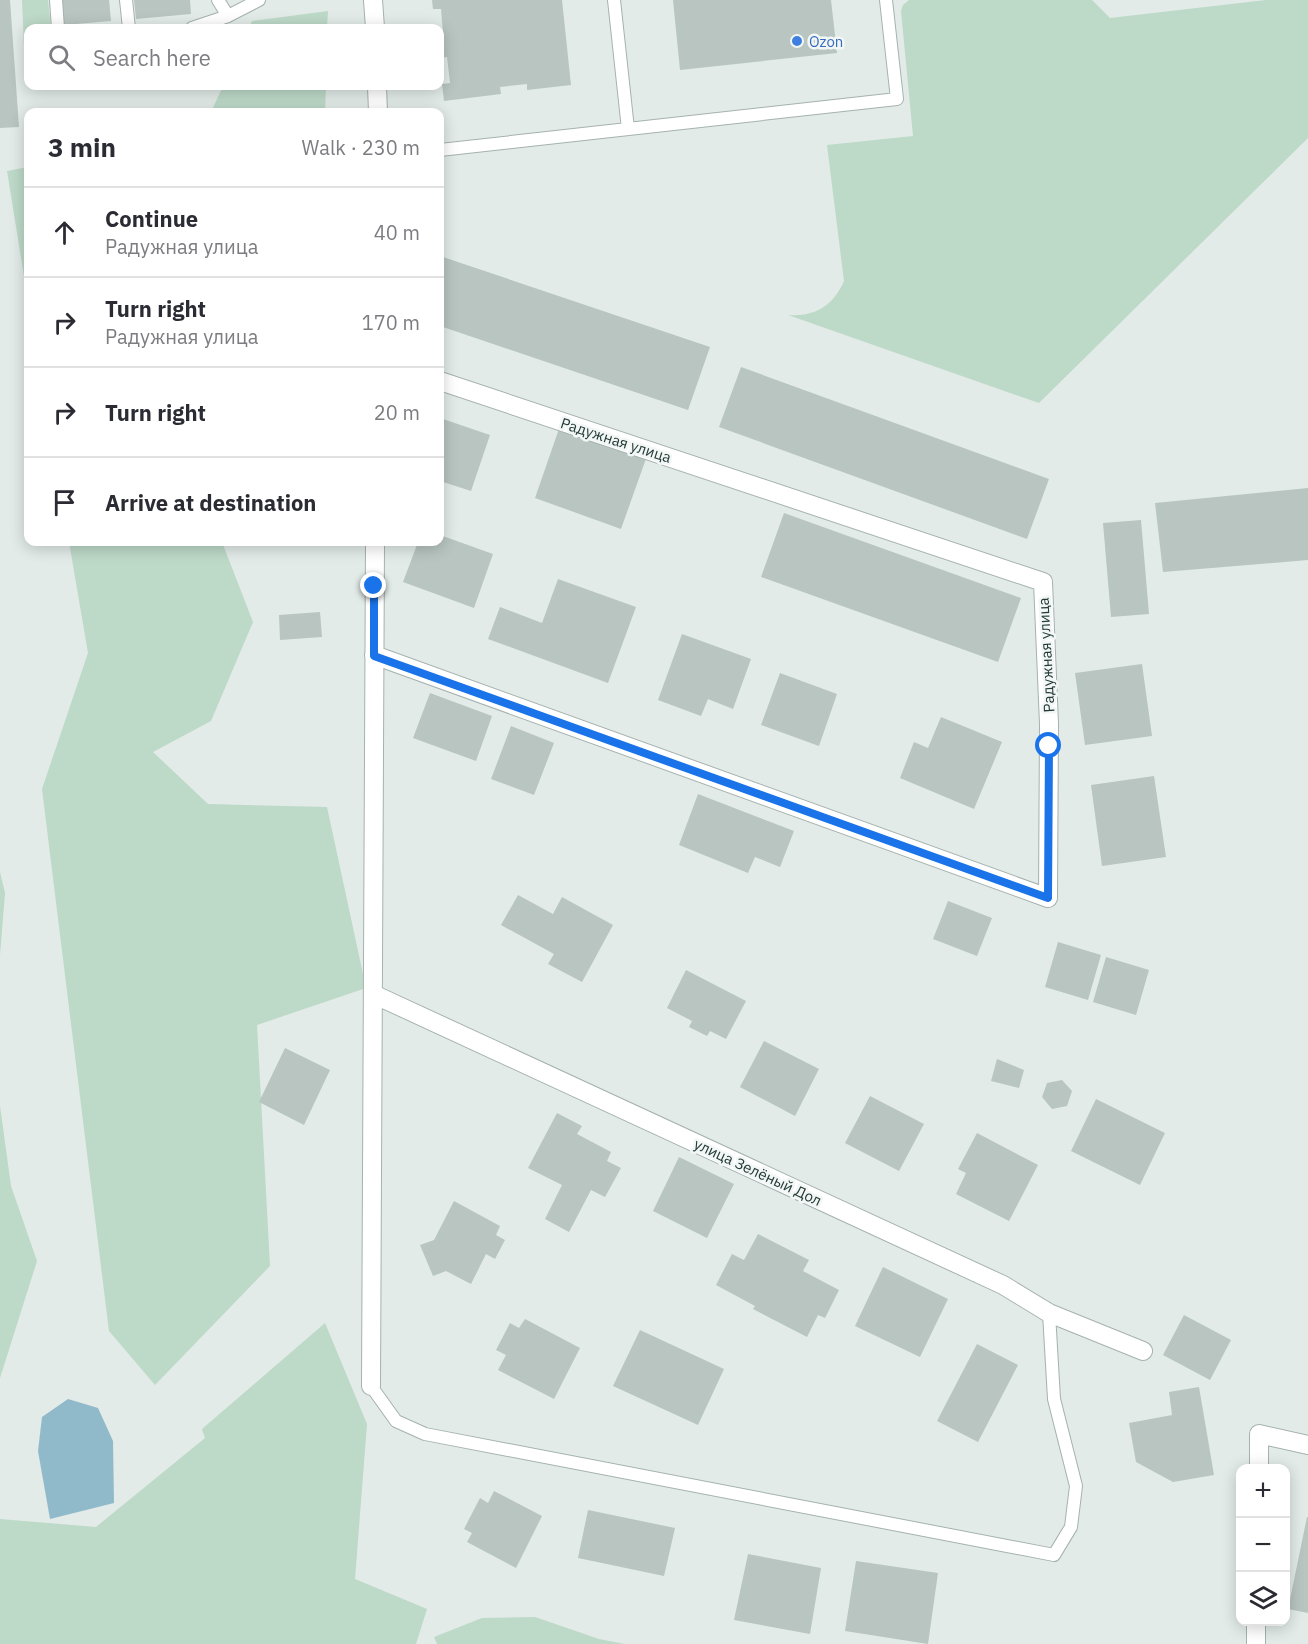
<!DOCTYPE html>
<html lang="en">
<head>
<meta charset="utf-8">
<style>
  body { margin:0; font-family:"IBM Plex Sans",sans-serif; background:#f2f2f3; color:#2b2b33 }
  .controls { position:absolute; right:18px; bottom:18px; display:grid; overflow:hidden; border-radius:12px; box-shadow:0 3px 15px #0003 }
  .controls button { width:54px; height:54px; display:grid; place-items:center; padding:0; border:0; border-bottom:2px solid #e1e1e2; background:#fff; color:#2b2b33; font:30px sans-serif }
  .stop { position:absolute; width:18px; height:18px; margin:-14px; border:4px solid #1a73e8; border-radius:50%; background:#fff }
  .stop.end { background:#1a73e8; border-color:#fff; box-shadow:0 2px 6px #0008 }
  .list { margin:0; padding:0; list-style:none }
  h2 { display:flex; justify-content:space-between; align-items:center; height:78px; margin:0; padding:0 24px; font-size:26px }
  h2 small { font-size:20px; font-weight:400; color:#7c7c81 }
  .list li { display:grid; grid-template-columns:39px 1fr auto; gap:18px; align-items:center; box-sizing:border-box; height:90px; padding:0 24px; border-top:2px solid #e1e1e2 }
  .list b { display:block; font-size:22px; white-space:nowrap }
  .list p { margin:0; font-size:20px; white-space:nowrap; color:#7c7c81 }
  .list em { font-size:20px; font-style:normal; color:#7c7c81 }
  .icon { flex:none; width:33px; height:33px; fill:none; stroke:currentColor; stroke-width:2; stroke-linecap:round; stroke-linejoin:round }
  .map { position:relative; flex:none; width:1308px; height:1644px; overflow:hidden }
  .search { position:absolute; background:#fff; box-shadow:0 3px 15px #0003; left:24px; top:24px; width:420px; height:66px; display:flex; align-items:center; gap:15px; box-sizing:border-box; padding:0 21px; border-radius:12px; color:#7c7c81; font-size:22px }
  .panel { position:absolute; background:#fff; box-shadow:0 3px 15px #0003; left:24px; top:108px; width:420px; height:438px; border-radius:12px }
  .map>svg:first-child { display:block }
</style>
</head>
<body>
<div class="map">
<svg width="1308" height="1644" viewBox="0 0 1308 1644">
  <rect width="100%" height="100%" fill="#e2ebe8"/>
  <!-- green -->
  <path fill="#bdd9c8" d="M22,0H48L51,28H28V48H24Z
    M909,0H1092L1110,18L1266,0H1308V138L1039,403L788,315C815,317 833,306 844,281L827,145L913,136L901,11L903,5Z
    M328,11L327,28H249L252,21Z
    M223,86H326L325,112H211Z
    M28,167V301L7,171Z
    M69,542H222L253,622L211,721L153,752L208,804L327,807L366,988L257,1025L270,1266L155,1385L109,1331L42,789L88,653Z
    M0,872L5,893L0,955Z
    M0,1106L11,1186L37,1261L0,1378Z
    M325,1323L367,1424L355,1579L427,1609L416,1644H0V1519L96,1527L205,1438L202,1429Z
    M535,1617L599,1639L625,1644H437L434,1637L482,1618Z"/>
  <!-- water -->
  <path fill="#90b9ca" d="M68,1399L98,1408L113,1441L114,1503L50,1519L38,1451L42,1417Z"/>
  <!-- building -->
  <path fill="#b8c5c1" d="M0,0H10L19,127L0,128Z
    M62,0H109L111,21L64,25Z
    M134,0H190L191,14L136,19Z
    M432,0H562L571,85L527,90V84L500,87L501,94L444,101L442,84L450,83L447,57L440,58V34L443,33L441,9H433Z
    M673,0H831L837,53L680,70Z
    M440,256L710,347L688,410L440,326Z
    M741,367L1049,479L1027,539L719,427Z
    M440,418L490,435L471,491L440,481Z
    M561,423L648,453L621,529L535,498Z
    M1308,488V560L1163,572L1155,503Z
    M784,513L1021,598L998,662L761,577Z
    M1141,520L1149,614L1111,617L1103,523Z
    M440,535L493,554L474,608L403,582L418,542H440Z
    M558,579L636,607L608,683L488,639L500,607L542,623Z
    M320,612L322,637L280,640L279,615Z
    M682,634L751,659L733,709L708,699L701,716L658,700Z
    M1142,664L1152,736L1085,745L1075,673Z
    M780,673L837,694L819,746L761,725Z
    M430,693L492,716L476,761L413,738Z
    M941,717L1002,742L974,809L900,778L914,742L928,748Z
    M511,726L554,743L534,795L491,779Z
    M1154,776L1166,857L1102,866L1091,785Z
    M698,794L794,831L780,867L755,857L748,873L679,845Z
    M518,895L553,914L562,897L613,925L582,982L548,964L554,954L501,925Z
    M948,901L992,918L977,956L933,939Z
    M1058,942L1101,955L1088,1000L1045,987Z
    M1106,957L1149,970L1136,1015L1093,1002Z
    M686,970L746,1001L726,1039L710,1031L707,1036L689,1027L692,1021L667,1008Z
    M764,1041L819,1069L795,1116L740,1087Z
    M285,1048L330,1070L304,1125L259,1102Z
    M997,1059L1024,1070L1019,1088L991,1081Z
    M1062,1080L1072,1091L1067,1106L1052,1109L1042,1097L1047,1083Z
    M870,1096L924,1124L899,1171L845,1143Z
    M1096,1099L1165,1133L1140,1185L1071,1151Z
    M557,1113L582,1126L577,1134L611,1152L607,1161L621,1168L605,1197L591,1190L569,1232L545,1219L562,1185L528,1168Z
    M977,1133L1038,1165L1009,1221L956,1194L966,1173L958,1169Z
    M679,1157L734,1184L707,1238L653,1211Z
    M454,1201L500,1226L496,1235L505,1240L495,1259L486,1254L471,1284L446,1271L433,1276L420,1245L434,1240Z
    M758,1234L809,1260L803,1271L839,1290L825,1318L818,1315L807,1337L753,1309L755,1306L716,1285L732,1254L744,1260Z
    M883,1267L948,1299L920,1357L855,1326Z
    M1184,1315L1231,1340L1210,1380L1163,1355Z
    M525,1319L580,1348L554,1399L498,1370L506,1355L496,1350L510,1323L519,1328Z
    M640,1330L724,1369L698,1425L613,1386Z
    M977,1344L1018,1365L978,1442L937,1421Z
    M1199,1387L1214,1475L1173,1482L1136,1462L1129,1423L1172,1415L1169,1392Z
    M494,1491L542,1516L516,1568L467,1542L472,1533L464,1529L480,1498L488,1503Z
    M588,1510L675,1528L664,1576L578,1558Z
    M1307,1517H1308V1613L1288,1609Z
    M748,1554L821,1568L810,1634L734,1620Z
    M856,1561L938,1573L928,1644L845,1631Z"/>
  <g fill="none" stroke-linecap="round" stroke-linejoin="round">
    <defs>
      <path id="lane" d="M56,0L58,28
        M126,0L129,28
        M218,0L228,16
        M614,0L628,129
        M192,28L228,16L259,0
        M440,150L897,99L886,0
        M371,1386L396,1421L425,1434L1054,1555L1071,1527L1076,1486L1054,1399L1049,1313"/>
      <path id="street" d="M373,0L375,28
        M377,86L378,112
        M374,655L1048,898L1049,724L1043,582L440,381
        M373,994L1003,1285L1049,1313L1143,1351
        M371,1386L375,542
        M1259,1468V1434L1308,1445
        M1256,1644V1622"/>
    </defs>
    <!-- lane casing -->
    <use href="#lane" stroke="#a5b2af" stroke-width="14"/>
    <!-- street casing -->
    <use href="#street" stroke="#a5b2af" stroke-width="20"/>
    <!-- lane -->
    <use href="#lane" stroke="#fff" stroke-width="12"/>
    <!-- street -->
    <use href="#street" stroke="#fff" stroke-width="18"/>
  </g>
  <g fill="none" stroke-linecap="round" stroke-linejoin="round">
    <!-- route -->
    <path stroke="#1a73e8" stroke-width="8" d="M374,586V656L1048,898L1049,746"/>
  </g>
  <!-- markers -->
  <circle fill="#3f7fe0" stroke="#f2f7f5" stroke-width="2" cx="797" cy="41" r="6"/>
  <g text-anchor="middle" dominant-baseline="central" stroke-width="5" stroke-linejoin="round" paint-order="stroke">
    <!-- shop labels -->
    <g font-size="15" fill="#366cbe" stroke="#f2f7f5" text-anchor="start">
      <text x="809" y="41">Ozon</text>
    </g>
    <!-- street labels -->
    <g font-size="15" fill="#243a37" stroke="#f2f7f5">
      <text transform="translate(616 440) rotate(18)">Радужная улица</text>
      <text transform="translate(1046 655) rotate(-93)">Радужная улица</text>
      <text transform="translate(758 1172) rotate(25)">улица Зелёный Дол</text>
    </g>
  </g>
</svg>
<div class="controls">
<button>+</button>
<button>−</button>
<button><svg class="icon" aria-label="layers" viewBox="0 0 24 24"><path d="M12 4l9 5-9 5-9-5zM3 14l9 5 9-5"/></svg></button>
</div>
<div class="stop" style="left:1049px;top:746px"></div>
<div class="stop end" style="left:374px;top:586px"></div>
<div class="search"><svg class="icon" aria-label="search" viewBox="0 0 24 24"><circle cx="10" cy="10" r="6"/><path d="M15 15l6 6"/></svg>Search here</div>
<section class="panel">
<h2>3 min<small>Walk · 230 m</small></h2>
<ul class="list">
<li><svg class="icon" aria-label="ahead" viewBox="0 0 24 24"><path d="M12 20V5M6 11l6-6 6 6"/></svg><div><b>Continue</b><p>Радужная улица</p></div><em>40 m</em></li>
<li><svg class="icon" aria-label="right" viewBox="0 0 24 24"><path d="M7 20v-9h11M14 6l5 5-5 5"/></svg><div><b>Turn right</b><p>Радужная улица</p></div><em>170 m</em></li>
<li><svg class="icon" aria-label="right" viewBox="0 0 24 24"><path d="M7 20v-9h11M14 6l5 5-5 5"/></svg><div><b>Turn right</b></div><em>20 m</em></li>
<li><svg class="icon" aria-label="arrive" viewBox="0 0 24 24"><path d="M6 21V4h12l-3 4 3 4H6"/></svg><div><b>Arrive at destination</b></div></li>
</ul>
</section>
</div>
</body>
</html>
